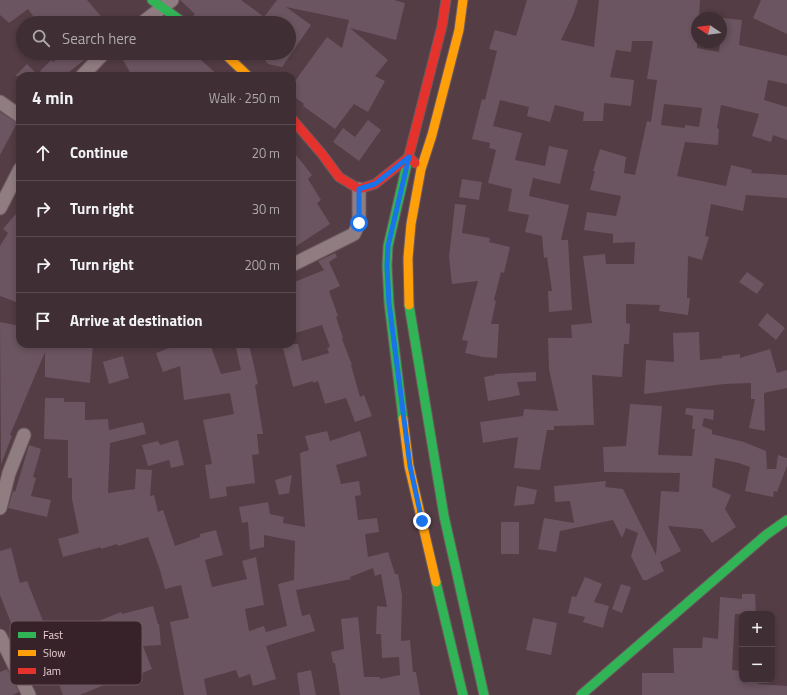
<!DOCTYPE html>
<html lang="en">
<head>
<meta charset="utf-8">
<style>
  body { margin:0; font-family:"Titillium Web",sans-serif; background:#4a3a3f; color:#f1f3f6 }
  .controls { position:absolute; right:12px; bottom:12px; display:grid; overflow:hidden; border-radius:8px; box-shadow:0 2px 6px #0003 }
  .controls button { width:36px; height:36px; display:grid; place-items:center; padding:0; border:0; border-bottom:1px solid #584a4e; background:#3f2e33; color:#f1f3f6; font:20px sans-serif }
  .compass { position:absolute; left:691px; top:12px; width:36px; height:36px; border-radius:50%; background:#3f2e33; box-shadow:0 2px 6px #0003; rotate:283deg }
  .stop { position:absolute; width:12px; height:12px; margin:-9px; border:3px solid #1a73e8; border-radius:50%; background:#fff }
  .stop.end { background:#1a73e8; border-color:#fff; box-shadow:0 1px 4px #0008 }
  .list { margin:0; padding:0; list-style:none }
  h2 { display:flex; justify-content:space-between; align-items:center; height:52px; margin:0; padding:0 16px; font-size:17px }
  h2 small { font-size:13px; font-weight:400; color:#ada8ac }
  .list li { display:grid; grid-template-columns:26px 1fr auto; gap:12px; align-items:center; box-sizing:border-box; height:56px; padding:0 16px; border-top:1px solid #584a4e }
  .list b { display:block; font-size:15px; white-space:nowrap }
  .list em { font-size:13px; font-style:normal; color:#ada8ac }
  .icon { flex:none; width:22px; height:22px; fill:none; stroke:currentColor; stroke-width:2; stroke-linecap:round; stroke-linejoin:round }
  .map { position:relative; flex:none; width:787px; height:695px; overflow:hidden }
  .search { position:absolute; background:#3f2e33; box-shadow:0 2px 6px #0003; left:16px; top:16px; width:280px; height:44px; display:flex; align-items:center; gap:10px; box-sizing:border-box; padding:0 14px; border-radius:22px; color:#ada8ac; font-size:15px }
  .panel { position:absolute; background:#3f2e33; box-shadow:0 2px 6px #0003; left:16px; top:72px; width:280px; height:276px; border-radius:12px }
  .map>svg:first-child { display:block }
</style>
</head>
<body>
<div class="map">
<svg width="787" height="695" viewBox="0 0 787 695">
  <rect width="100%" height="100%" fill="#543d44"/>
  <!-- building -->
  <path fill="#6b5560" fill-rule="evenodd" d="M0,0H87L107,23H38L28,9L9,23L0,15Z
    M180,0H241L264,17L277,0H394L405,3L396,40L350,28L388,60L375,76L385,81L368,112L354,104L335,129L303,106L304,104L292,95V85L327,37L342,48L349,20L286,7L311,25L282,67L268,64L260,53H289V23H203L193,16L195,14Z
    M527,0H578L573,15L561,40L594,47L599,0H700L699,18H697V48L719,52L723,18L742,20L739,45L787,56V84L768,80L764,100L787,107V140L773,135L771,142L752,136L759,114L721,105L717,128L719,129L718,145L685,142L677,176L726,186L731,165L752,170L751,173L787,175V198L746,195L743,211L711,204L705,236L709,237L702,260L688,256L687,298H690L688,315L659,311L660,305L626,304V323L630,324L629,344H624L622,377L592,375L594,425L554,426V430H547L540,470L514,468L518,437L483,443L480,422L523,416L524,409L558,411L549,369L548,338H572L571,325L592,323L583,256L605,254L606,264H634L635,242L613,243V234L584,230L587,212L616,216L621,196L590,190L595,171H593L600,149L626,157L624,173L635,175L647,121L651,122L657,80L647,79L653,41H632L631,52L616,50L610,77L634,80L631,106L604,103L603,121H583L584,112L555,105L550,122L527,116L529,107L500,100L493,126L522,133L515,160L545,166L549,146L568,150L560,184L533,178L529,196L569,205L561,240H568L572,310L549,312L548,291H552L547,257L544,258L542,236L525,232L529,215L508,211L512,189L488,183L496,150L489,148L490,143L472,139L482,99L485,100L497,51L489,49L495,30L516,36ZM664,104L702,108L699,127L685,125V128L661,125Z
    M761,0H787V34L753,18Z
    M65,53H93L64,76H45L40,71L51,60L53,62Z
    M126,53H193L219,76H132L121,56Z
    M27,64L39,76H15Z
    M0,112L17,123L0,155Z
    M368,120L381,130L359,161L333,142L343,128L355,137Z
    M292,150L312,175L308,179L321,200L317,203L330,224L292,249Z
    M462,179L482,182L479,200L459,197Z
    M455,204L466,205L462,233L490,238L489,242L510,247L504,273L501,272L494,300L496,301L491,324H499L497,358L483,357L465,353L468,341L462,340L478,281L452,284L449,257Z
    M20,209V291L16,302L0,296V246L8,233L3,229Z
    M335,253L337,257L329,262L340,286L329,291L338,316L336,317L343,338L342,339L352,365H351L360,397L364,395L372,416L355,422L346,398L325,404L318,381L313,383V381L293,387L282,344H298L302,361L329,353L327,348L330,347L322,325L292,334V283L324,270L318,261Z
    M747,272L764,284L757,294L739,282Z
    M767,313L785,328L776,340L758,325Z
    M0,322L20,326V344H93L90,383L45,377V352L10,435L12,436L1,464Z
    M699,332L700,360L722,358V356L740,354V358L770,349L777,373L787,370V388L764,393L765,431L749,428L755,399H751V383L724,384L644,394L646,360L674,362L673,333Z
    M180,344H210L221,374L241,370L235,344H249L258,384L255,385L263,434H257L259,454L252,455L255,483L226,487L227,496L210,499L205,465L212,464L203,420L234,414L230,393L184,400L180,366L163,372L156,353Z
    M123,356L129,378L109,384L103,362Z
    M536,372V381L517,382L520,395L488,401L484,377L495,375V374Z
    M45,398H64V402H85V420L108,419L109,430L143,422L146,434L110,443L108,493L135,489L136,469L152,470L150,496L154,495L158,512L163,510L175,546L200,537V534L216,530L223,555L205,560L212,587L247,579L242,561L256,557L264,605L245,609L249,631L264,626L266,632L287,626L278,584L294,580L295,541L264,535V547L250,550L248,522L242,523L239,507L268,502L270,514L284,517L283,523L305,527L300,453L309,450L305,436L327,431L330,441L360,431L367,456L336,465L341,484L359,481L361,495L355,496L358,520L377,518L379,532L365,534L368,557L388,552L395,574H398L402,595L401,641L410,640L413,672H416L420,695H340L335,663H333L331,652L344,649L341,619L358,617L364,677H380V679L400,675L399,657L382,658L381,634H376L377,606L387,607L381,574L375,576L373,568L350,577L351,579L296,590L302,616L310,614L315,631L266,646L276,679L253,686L250,674L239,678L236,670L204,679L207,695H184L170,622L189,618L181,585L165,589L160,570L148,537L118,546L117,544L101,549V547L63,557L58,539L79,533L72,499V478H68V440L44,439Z
    M630,404L662,406L658,455L692,456L695,429H692L693,416L685,414L686,408L714,410L713,420L704,418L702,426L712,430V434L744,442L766,451L767,469H776L778,455L787,458V466L777,492L774,491L773,497L745,491L750,467L739,463L715,458L712,487L731,495L725,509L736,527L712,543L702,529L668,526L681,551L660,562L664,571L647,580H643L631,556L638,533L626,528L622,538L613,520L560,531L556,552L538,549L544,518L574,523L570,501L555,502L554,486L606,481L605,487L623,489L656,555L661,491L679,492L680,473L604,472L603,447L626,446Z
    M178,440L184,465L171,468L169,460L148,466L142,445L158,441L160,445Z
    M29,445L41,449L33,477L36,478L31,496L51,500L47,517L8,508L13,491L15,492Z
    M292,475L289,493L279,495L275,480Z
    M517,486L537,490L534,504L514,506Z
    M501,522H519V554H501Z
    M11,548L20,583L27,581L43,621L50,633L24,650L17,638L0,595V551Z
    M585,577L602,584L594,602L609,606L603,628L583,622L585,617L568,613L572,596L576,597Z
    M621,584L631,587L622,613L612,609Z
    M742,594H755L756,614H735L732,670L742,671V680H758V684L787,686V695H642V673H674L673,648H702L703,637L718,639L720,597L742,599Z
    M153,606L158,624H159L161,645L143,646L152,669L115,684L114,681L80,695H63L58,682L80,673L69,649L100,635L96,622L121,612L122,614Z
    M533,618L557,623L551,655L526,650Z
    M7,669L19,692L12,695H0V672Z
    M311,670L316,695H300L297,673Z"/>
  <g fill="none" stroke-linecap="round" stroke-linejoin="round">
    <defs>
      <path id="street" d="M142,23L172,0
        M82,76L104,53
        M0,102L20,116
        M0,208L20,169
        M292,265L354,234L359,223V189
        M0,508L9,473L24,435
        M0,636L29,695"/>
      <path id="fast" d="M152,0L184,23
        M409,305L444,516L484,695
        M403,419L389,303L387,266L388,246L409,155
        M436,582L463,695
        M581,695L766,535L787,520"/>
      <path id="slow" d="M224,53L248,76
        M409,305L408,258L411,224L421,169L432,135L459,30L463,0
        M403,419L409,466L436,582"/>
      <path id="jam" d="M292,119L322,154L339,177L359,189L375,184L409,157L415,163
        M409,155L442,26L446,0"/>
    </defs>
    <!-- street casing -->
    <use href="#street" stroke="#6e5a60" stroke-width="15"/>
    <!-- fast casing -->
    <use href="#fast" stroke="#6e5a60" stroke-width="11"/>
    <!-- slow casing -->
    <use href="#slow" stroke="#6e5a60" stroke-width="11"/>
    <!-- jam casing -->
    <use href="#jam" stroke="#6e5a60" stroke-width="11"/>
    <!-- street -->
    <use href="#street" stroke="#907d82" stroke-width="13"/>
    <!-- fast -->
    <use href="#fast" stroke="#30b455" stroke-width="9"/>
    <!-- slow -->
    <use href="#slow" stroke="#ff9f0a" stroke-width="9"/>
    <!-- jam -->
    <use href="#jam" stroke="#e5322d" stroke-width="9"/>
  </g>
  <g fill="none" stroke-linecap="round" stroke-linejoin="round">
    <!-- route -->
    <path stroke="#1a73e8" stroke-width="5" d="M359,223V189L375,184L409,157L388,246L387,266L389,303L410,466L422,521"/>
  </g>
  <!-- legend -->
  <rect x="10" y="621" width="132" height="64" rx="6" fill="#362228" stroke="#6d575d" stroke-width="1"/>
  <rect x="18" y="632" width="18" height="6" fill="#30b455"/>
  <rect x="18" y="650" width="18" height="6" fill="#ff9f0a"/>
  <rect x="18" y="668" width="18" height="6" fill="#e5322d"/>
  <g font-size="11" fill="#edd2d9">
    <text x="43" y="639">Fast</text>
    <text x="43" y="657">Slow</text>
    <text x="43" y="675">Jam</text>
  </g>
</svg>
<div class="controls">
<button>+</button>
<button>−</button>
</div>
<svg class="compass" viewBox="-18 -18 36 36"><path d="M0-13l5 13h-10z" fill="#e53935"/><path d="M0 13l5-13h-10z" fill="#ada8ac"/></svg>
<div class="stop" style="left:359px;top:223px"></div>
<div class="stop end" style="left:422px;top:521px"></div>
<div class="search"><svg class="icon" aria-label="search" viewBox="0 0 24 24"><circle cx="10" cy="10" r="6"/><path d="M15 15l6 6"/></svg>Search here</div>
<section class="panel">
<h2>4 min<small>Walk · 250 m</small></h2>
<ul class="list">
<li><svg class="icon" aria-label="ahead" viewBox="0 0 24 24"><path d="M12 20V5M6 11l6-6 6 6"/></svg><div><b>Continue</b></div><em>20 m</em></li>
<li><svg class="icon" aria-label="right" viewBox="0 0 24 24"><path d="M7 20v-9h11M14 6l5 5-5 5"/></svg><div><b>Turn right</b></div><em>30 m</em></li>
<li><svg class="icon" aria-label="right" viewBox="0 0 24 24"><path d="M7 20v-9h11M14 6l5 5-5 5"/></svg><div><b>Turn right</b></div><em>200 m</em></li>
<li><svg class="icon" aria-label="arrive" viewBox="0 0 24 24"><path d="M6 21V4h12l-3 4 3 4H6"/></svg><div><b>Arrive at destination</b></div></li>
</ul>
</section>
</div>
</body>
</html>
